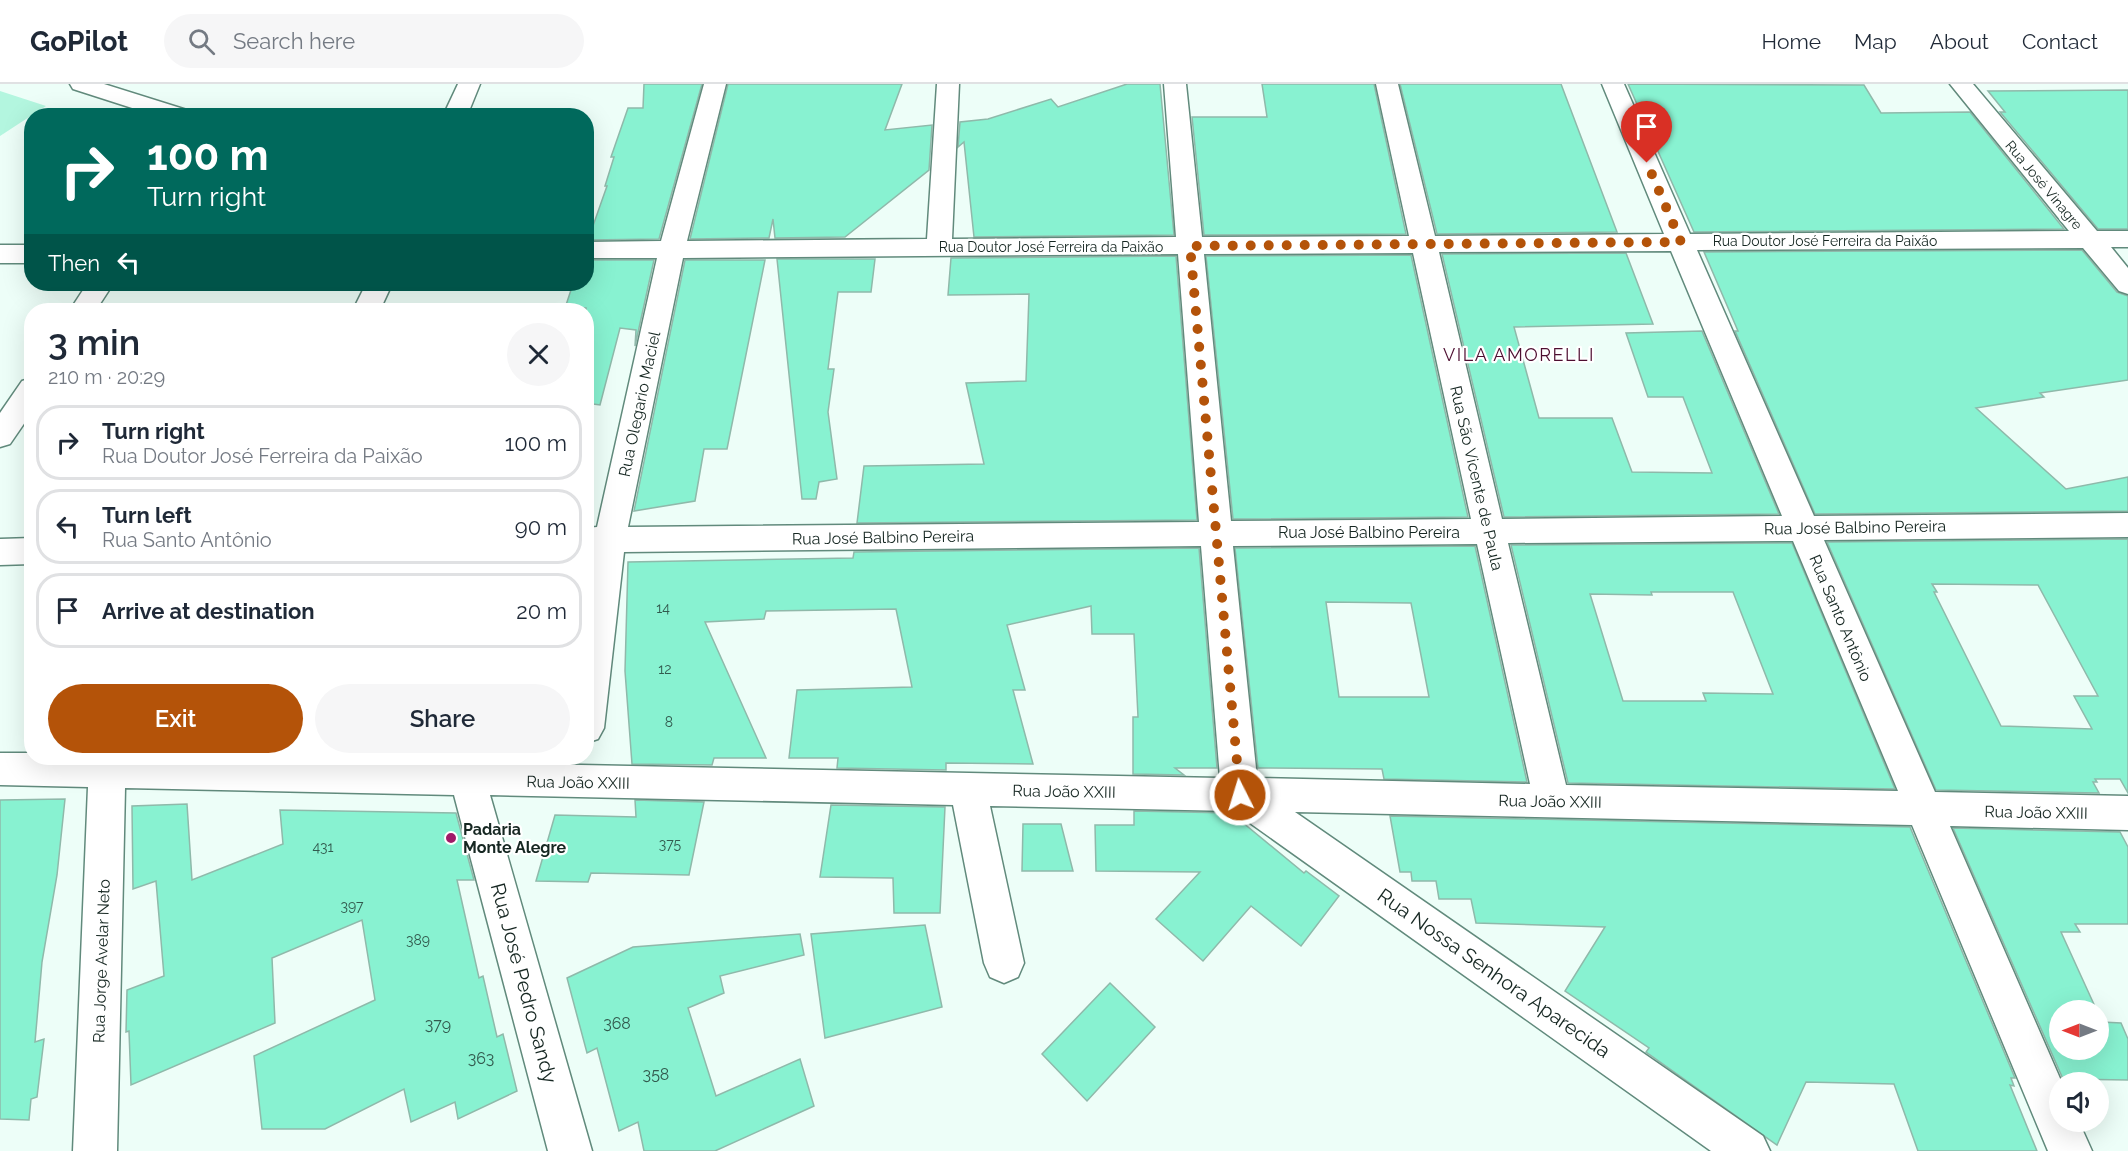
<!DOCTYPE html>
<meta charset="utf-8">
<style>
body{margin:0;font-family:Raleway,sans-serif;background:#f6f6f7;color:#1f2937;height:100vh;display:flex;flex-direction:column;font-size:22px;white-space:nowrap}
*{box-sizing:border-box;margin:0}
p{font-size:20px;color:#747a83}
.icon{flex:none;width:33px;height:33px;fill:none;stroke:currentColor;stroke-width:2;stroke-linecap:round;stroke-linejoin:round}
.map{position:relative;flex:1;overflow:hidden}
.drawer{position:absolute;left:24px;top:219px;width:570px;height:462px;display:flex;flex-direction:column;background:#fff;border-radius:24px;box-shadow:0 6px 24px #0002}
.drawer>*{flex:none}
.top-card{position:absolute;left:24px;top:24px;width:570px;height:183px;border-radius:24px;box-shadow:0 6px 24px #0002;background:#00695c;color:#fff;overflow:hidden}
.needle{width:39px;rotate:270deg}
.fabs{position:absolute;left:2049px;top:916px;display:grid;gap:12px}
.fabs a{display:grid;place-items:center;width:60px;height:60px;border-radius:50%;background:#fff;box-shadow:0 6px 24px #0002;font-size:30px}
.pin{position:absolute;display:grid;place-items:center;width:51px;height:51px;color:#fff;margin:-62px -26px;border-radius:50% 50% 50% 0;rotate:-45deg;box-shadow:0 0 6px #0007}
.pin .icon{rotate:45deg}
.me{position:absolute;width:66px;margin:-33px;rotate:355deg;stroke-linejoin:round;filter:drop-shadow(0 0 4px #0008)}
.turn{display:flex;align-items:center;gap:21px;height:126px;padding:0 24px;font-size:27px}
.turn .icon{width:78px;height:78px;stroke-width:2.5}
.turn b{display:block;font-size:42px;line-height:51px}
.then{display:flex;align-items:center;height:57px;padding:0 24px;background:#0003;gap:12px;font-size:22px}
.round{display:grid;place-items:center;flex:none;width:63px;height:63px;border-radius:32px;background:#f6f6f7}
.head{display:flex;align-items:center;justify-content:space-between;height:102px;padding:0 24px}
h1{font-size:36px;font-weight:600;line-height:45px}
.action{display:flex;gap:12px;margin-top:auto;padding:12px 24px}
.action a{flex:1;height:69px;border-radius:36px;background:#b45309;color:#fff;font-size:24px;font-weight:600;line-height:69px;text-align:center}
.action a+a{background:#f6f6f7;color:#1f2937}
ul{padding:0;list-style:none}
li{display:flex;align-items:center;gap:18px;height:75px;margin:0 12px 9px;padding:0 12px;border:3px solid #e0e1e3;border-radius:24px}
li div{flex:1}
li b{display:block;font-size:22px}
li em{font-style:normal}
header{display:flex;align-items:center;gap:36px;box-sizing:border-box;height:84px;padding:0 30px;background:#fff;border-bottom:2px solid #e0e1e3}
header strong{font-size:28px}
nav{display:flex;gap:33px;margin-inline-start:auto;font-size:21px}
.search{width:420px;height:54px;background:#f6f6f7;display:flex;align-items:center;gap:15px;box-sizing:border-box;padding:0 21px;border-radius:33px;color:#747a83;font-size:22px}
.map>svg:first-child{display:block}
.green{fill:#b3f6df}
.building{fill:#88f2d1;stroke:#8fb9aa;stroke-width:1.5;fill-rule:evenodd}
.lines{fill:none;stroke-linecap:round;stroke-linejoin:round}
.street-casing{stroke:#618a7c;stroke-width:3}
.street{fill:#fff;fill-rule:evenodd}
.route{stroke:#b45309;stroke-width:10;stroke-dasharray:0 18}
.poi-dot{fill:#a01a68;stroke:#fff;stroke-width:2}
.labels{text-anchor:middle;stroke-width:4.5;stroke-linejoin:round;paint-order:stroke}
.far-street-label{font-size:14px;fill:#162722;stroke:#fff}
.number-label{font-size:14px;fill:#325a4e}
.street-label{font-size:16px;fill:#162722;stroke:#fff}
.poi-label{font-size:16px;font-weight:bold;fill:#162722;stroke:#fff;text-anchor:start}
.near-number-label{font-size:16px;fill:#325a4e}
.neighbourhood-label{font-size:18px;letter-spacing:1.5px;fill:#4d0e30;stroke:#fff}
.near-street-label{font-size:20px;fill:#162722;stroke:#fff}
</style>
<header>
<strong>GoPilot</strong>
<div class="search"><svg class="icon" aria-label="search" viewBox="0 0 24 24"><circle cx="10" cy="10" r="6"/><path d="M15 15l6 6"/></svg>Search here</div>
<nav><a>Home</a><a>Map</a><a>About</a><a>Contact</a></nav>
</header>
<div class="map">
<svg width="2128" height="1067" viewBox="0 0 2128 1067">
<rect width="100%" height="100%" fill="#edfef8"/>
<polygon class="green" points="0,7 46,22 0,52"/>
<g class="building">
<polygon points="644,0 702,0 659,155 588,156 607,102 605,102 614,73 611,73 628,24 643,24"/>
<polygon points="728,0 902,0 885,46 932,41 929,86 845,153 775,154 773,135 769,154 690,155"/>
<polygon points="1127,0 1160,0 1174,151 974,153 964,58 958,63 960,38 988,35 1051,15 1058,23"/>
<polygon points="1262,0 1374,0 1406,150 1204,151 1192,33 1267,33"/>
<polygon points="1400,0 1561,0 1617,148 1437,150"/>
<polygon points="1628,0 1864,1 1881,29 1970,28 2064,145 1694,148"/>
<polygon points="2128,6 2128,145 2098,145 2000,28 2005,28 1988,7"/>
<polygon points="2082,166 2117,208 2128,212 2128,296 2040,309 2044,313 1976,324 2066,405 2128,393 2128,427 1815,430 1735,247 1738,247 1704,168"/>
<polygon points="1626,169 1653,240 1514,243 1539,334 1612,334 1632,388 1712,389 1683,313 1648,313 1626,249 1702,247 1779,430 1504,433 1442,170"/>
<polygon points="1411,171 1468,433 1233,435 1206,172"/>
<polygon points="1176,172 1197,436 857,439 864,382 984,380 966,299 1026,297 1029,210 948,211 951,174"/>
<polygon points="777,175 875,175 871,208 838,208 828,285 834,285 828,328 837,395 819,398 816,415 802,415"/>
<polygon points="586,176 654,176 635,262 636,246 620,244 600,321 586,319 586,224 565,224 573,200 586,200"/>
<polygon points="685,176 765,176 727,365 704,365 695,417 634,427"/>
<path d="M2128 455V709L2120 695H2095L2097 698H2093L2099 709 1936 706 1827 458ZM1932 500 2038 501 2098 612H2074L2092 645 2001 642 1934 508H1937Z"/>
<path d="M1792 459 1895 705 1568 699 1511 461ZM1651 508H1733L1773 610 1703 609 1706 617H1623L1590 510 1652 511Z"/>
<path d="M1475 462 1527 698 1384 695 1382 685 1258 684 1235 464ZM1326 518 1411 519 1429 613H1339Z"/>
<polygon points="1199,464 1217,684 1175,684 1184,691 1133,690 1133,633 1138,633 1134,550 1092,550 1091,522 1007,541 1025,606 1013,606 1033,680 946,679 946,686 837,684 838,674 789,674 797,606 912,603 896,525 766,527 764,535 705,538 766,674 714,674 712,681 632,680 625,587 628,478 853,474 854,468"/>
<polygon points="65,715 57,791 42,878 35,958 44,955 37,1013 31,1015 29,1036 0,1035 0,716"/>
<polygon points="635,716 704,718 689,791 591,789 588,798 536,797 555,731 636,733"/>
<polygon points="187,720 192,796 283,760 280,726 456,729 474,796 457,796 479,894 483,892 497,953 503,950 517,1007 458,1035 455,1018 411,1038 404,1005 325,1045 262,1045 254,972 375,916 362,836 272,874 275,939 131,1001 129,947 126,948 127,906 164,892 156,797 133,805 132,722"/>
<polygon points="831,721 945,723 940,829 894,829 893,794 820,793"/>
<polygon points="1134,727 1231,729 1304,789 1306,787 1339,812 1301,862 1251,822 1203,877 1156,835 1200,788 1096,787 1095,741 1134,741"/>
<polygon points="1390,732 1910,743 2015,994 2011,994 2014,1002 2010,1001 2037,1067 1918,1067 1894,1000 1806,998 1777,1061 1646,968 1649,964 1565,907 1605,843 1476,839 1471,815 1439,815 1436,797 1412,797 1411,788 1400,788"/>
<polygon points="1023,740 1061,740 1073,787 1022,787"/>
<polygon points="1953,744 2120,748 2128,763 2128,840 2075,840 2080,848 2061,848 2097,927 2060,927 2060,966 2098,966 2098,931 2102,938 2121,939 2128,955 2128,996 2063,995"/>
<polygon points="925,841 942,923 825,954 811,850"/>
<polygon points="800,850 804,871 720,892 724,909 688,924 716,1012 800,975 814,1022 715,1067 644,1067 638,1038 619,1047 597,964 587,969 567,894 633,863"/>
<polygon points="1110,899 1155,943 1087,1017 1042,970"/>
</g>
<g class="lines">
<g class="street-casing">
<g id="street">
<polygon points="70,0 104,0 190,27 193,32 157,32 73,5"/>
<polygon points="458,0 480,0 467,32 443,32"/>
<path d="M704 0H726L687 157 927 155 937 0H959L952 155 1176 153 1164 0H1186L1202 153 1409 152 1376 0H1398L1435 152 1664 150 1602 0H1624L1690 150 2069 147 1950 0H1973L2097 147H2128V163H2111L2128 184V210L2119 207 2083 164 1697 166 1814 432 2128 429V453L1824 456 1935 708 2128 712V746L1950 742 2062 999H2060V1038H2079L2092 1067H2048L1912 741 1295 728 1763 1052 1770 1067H1711L1233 727 990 722 1024 879 1018 893 1004 899 990 893 984 879 953 721 490 711 592 1067H548L454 711 125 704 117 1067H73L88 703 0 701V669H32V674H230L1220 694 1201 462 624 468 604 644 598 655 586 659V512L593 468H586V444L597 443 657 174H586V158L661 157ZM1671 167 1782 432 1502 435 1439 168ZM1413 169 1471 435 1231 437 1204 170ZM1178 170 1199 438 628 443 683 174ZM1793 457 1898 707 1566 701 1508 459ZM1477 460 1530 700 1257 694 1233 462Z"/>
<rect x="0" y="161" width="32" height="18"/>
<polygon points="87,200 113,200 96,226 70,226"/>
<polygon points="366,200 392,200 380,226 353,226"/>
<polygon points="32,294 32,328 10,360 0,363 0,329 22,297"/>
<polygon points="32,454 32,480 0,481 0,455"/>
</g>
</g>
<use href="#street" class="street"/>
</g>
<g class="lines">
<polyline class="route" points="1240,711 1190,162 1681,158 1647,79"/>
</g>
<circle class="poi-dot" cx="451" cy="754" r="6"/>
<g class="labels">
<g class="far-street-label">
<text transform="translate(2044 101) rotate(50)" y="5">Rua José Vinagre</text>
<text x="1825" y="162">Rua Doutor José Ferreira da Paixão</text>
<text x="1051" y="168">Rua Doutor José Ferreira da Paixão</text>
</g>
<g class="number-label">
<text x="663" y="529">14</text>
<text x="665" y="590">12</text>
<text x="669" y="643">8</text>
<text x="670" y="765">375</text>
<text x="323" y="768">431</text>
<text x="352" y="827">397</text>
<text x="418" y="861">389</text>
</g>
<g class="street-label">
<text transform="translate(639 320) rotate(-78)" y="6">Rua Olegario Maciel</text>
<text transform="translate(1477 394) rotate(77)" y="6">Rua São Vicente de Paula</text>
<text transform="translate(1855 443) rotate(-1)" y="6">Rua José Balbino Pereira</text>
<text x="1369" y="454">Rua José Balbino Pereira</text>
<text transform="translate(883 453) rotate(-1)" y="6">Rua José Balbino Pereira</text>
<text transform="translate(1841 534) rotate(67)" y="6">Rua Santo Antônio</text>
<text transform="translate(578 698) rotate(1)" y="6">Rua João XXIII</text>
<text transform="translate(1064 707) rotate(1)" y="6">Rua João XXIII</text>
<text transform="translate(1550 717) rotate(1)" y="6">Rua João XXIII</text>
<text transform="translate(2036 728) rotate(1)" y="6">Rua João XXIII</text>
<text transform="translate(101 877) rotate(-88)" y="6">Rua Jorge Avelar Neto</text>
</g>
<g class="poi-label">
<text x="463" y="751">Padaria<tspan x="463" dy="18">Monte Alegre</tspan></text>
</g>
<g class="near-number-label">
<text x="617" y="945">368</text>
<text x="438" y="946">379</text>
<text x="481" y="980">363</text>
<text x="656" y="996">358</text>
</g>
<g class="neighbourhood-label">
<text x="1519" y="277">VILA AMORELLI</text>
</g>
<g class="near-street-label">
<text transform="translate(1494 889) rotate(35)" y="7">Rua Nossa Senhora Aparecida</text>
<text transform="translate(524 899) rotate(75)" y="7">Rua José Pedro Sandy</text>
</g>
</g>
</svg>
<div class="fabs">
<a><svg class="needle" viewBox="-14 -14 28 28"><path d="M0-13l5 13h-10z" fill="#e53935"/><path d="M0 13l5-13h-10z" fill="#747a83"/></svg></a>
<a><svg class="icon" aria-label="sound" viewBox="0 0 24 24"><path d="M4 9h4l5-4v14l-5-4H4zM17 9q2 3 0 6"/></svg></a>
</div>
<div class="pin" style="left:1647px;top:79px;background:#d93025"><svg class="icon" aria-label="arrive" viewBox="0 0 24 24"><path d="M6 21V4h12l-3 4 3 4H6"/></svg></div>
<svg class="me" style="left:1240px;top:711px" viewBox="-20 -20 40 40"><circle r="17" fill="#b45309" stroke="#fff" stroke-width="3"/><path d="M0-11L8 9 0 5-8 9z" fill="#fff"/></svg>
<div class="top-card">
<div class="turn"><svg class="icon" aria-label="right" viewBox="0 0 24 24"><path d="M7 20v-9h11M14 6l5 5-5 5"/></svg><div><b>100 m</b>Turn right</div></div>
<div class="then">Then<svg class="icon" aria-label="left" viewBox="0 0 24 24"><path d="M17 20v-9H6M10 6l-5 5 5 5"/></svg></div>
</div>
<section class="drawer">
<div class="head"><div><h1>3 min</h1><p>210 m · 20:29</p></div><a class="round"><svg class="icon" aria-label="close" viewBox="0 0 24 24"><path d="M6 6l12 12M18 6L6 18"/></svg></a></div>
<ul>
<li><svg class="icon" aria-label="right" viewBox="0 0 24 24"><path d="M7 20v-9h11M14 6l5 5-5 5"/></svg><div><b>Turn right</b><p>Rua Doutor José Ferreira da Paixão</p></div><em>100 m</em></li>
<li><svg class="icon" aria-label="left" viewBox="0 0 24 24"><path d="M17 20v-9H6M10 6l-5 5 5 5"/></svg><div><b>Turn left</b><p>Rua Santo Antônio</p></div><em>90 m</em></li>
<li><svg class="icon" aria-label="arrive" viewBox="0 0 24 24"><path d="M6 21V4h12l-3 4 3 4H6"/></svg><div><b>Arrive at destination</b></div><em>20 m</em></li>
</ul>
<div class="action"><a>Exit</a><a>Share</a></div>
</section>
</div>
